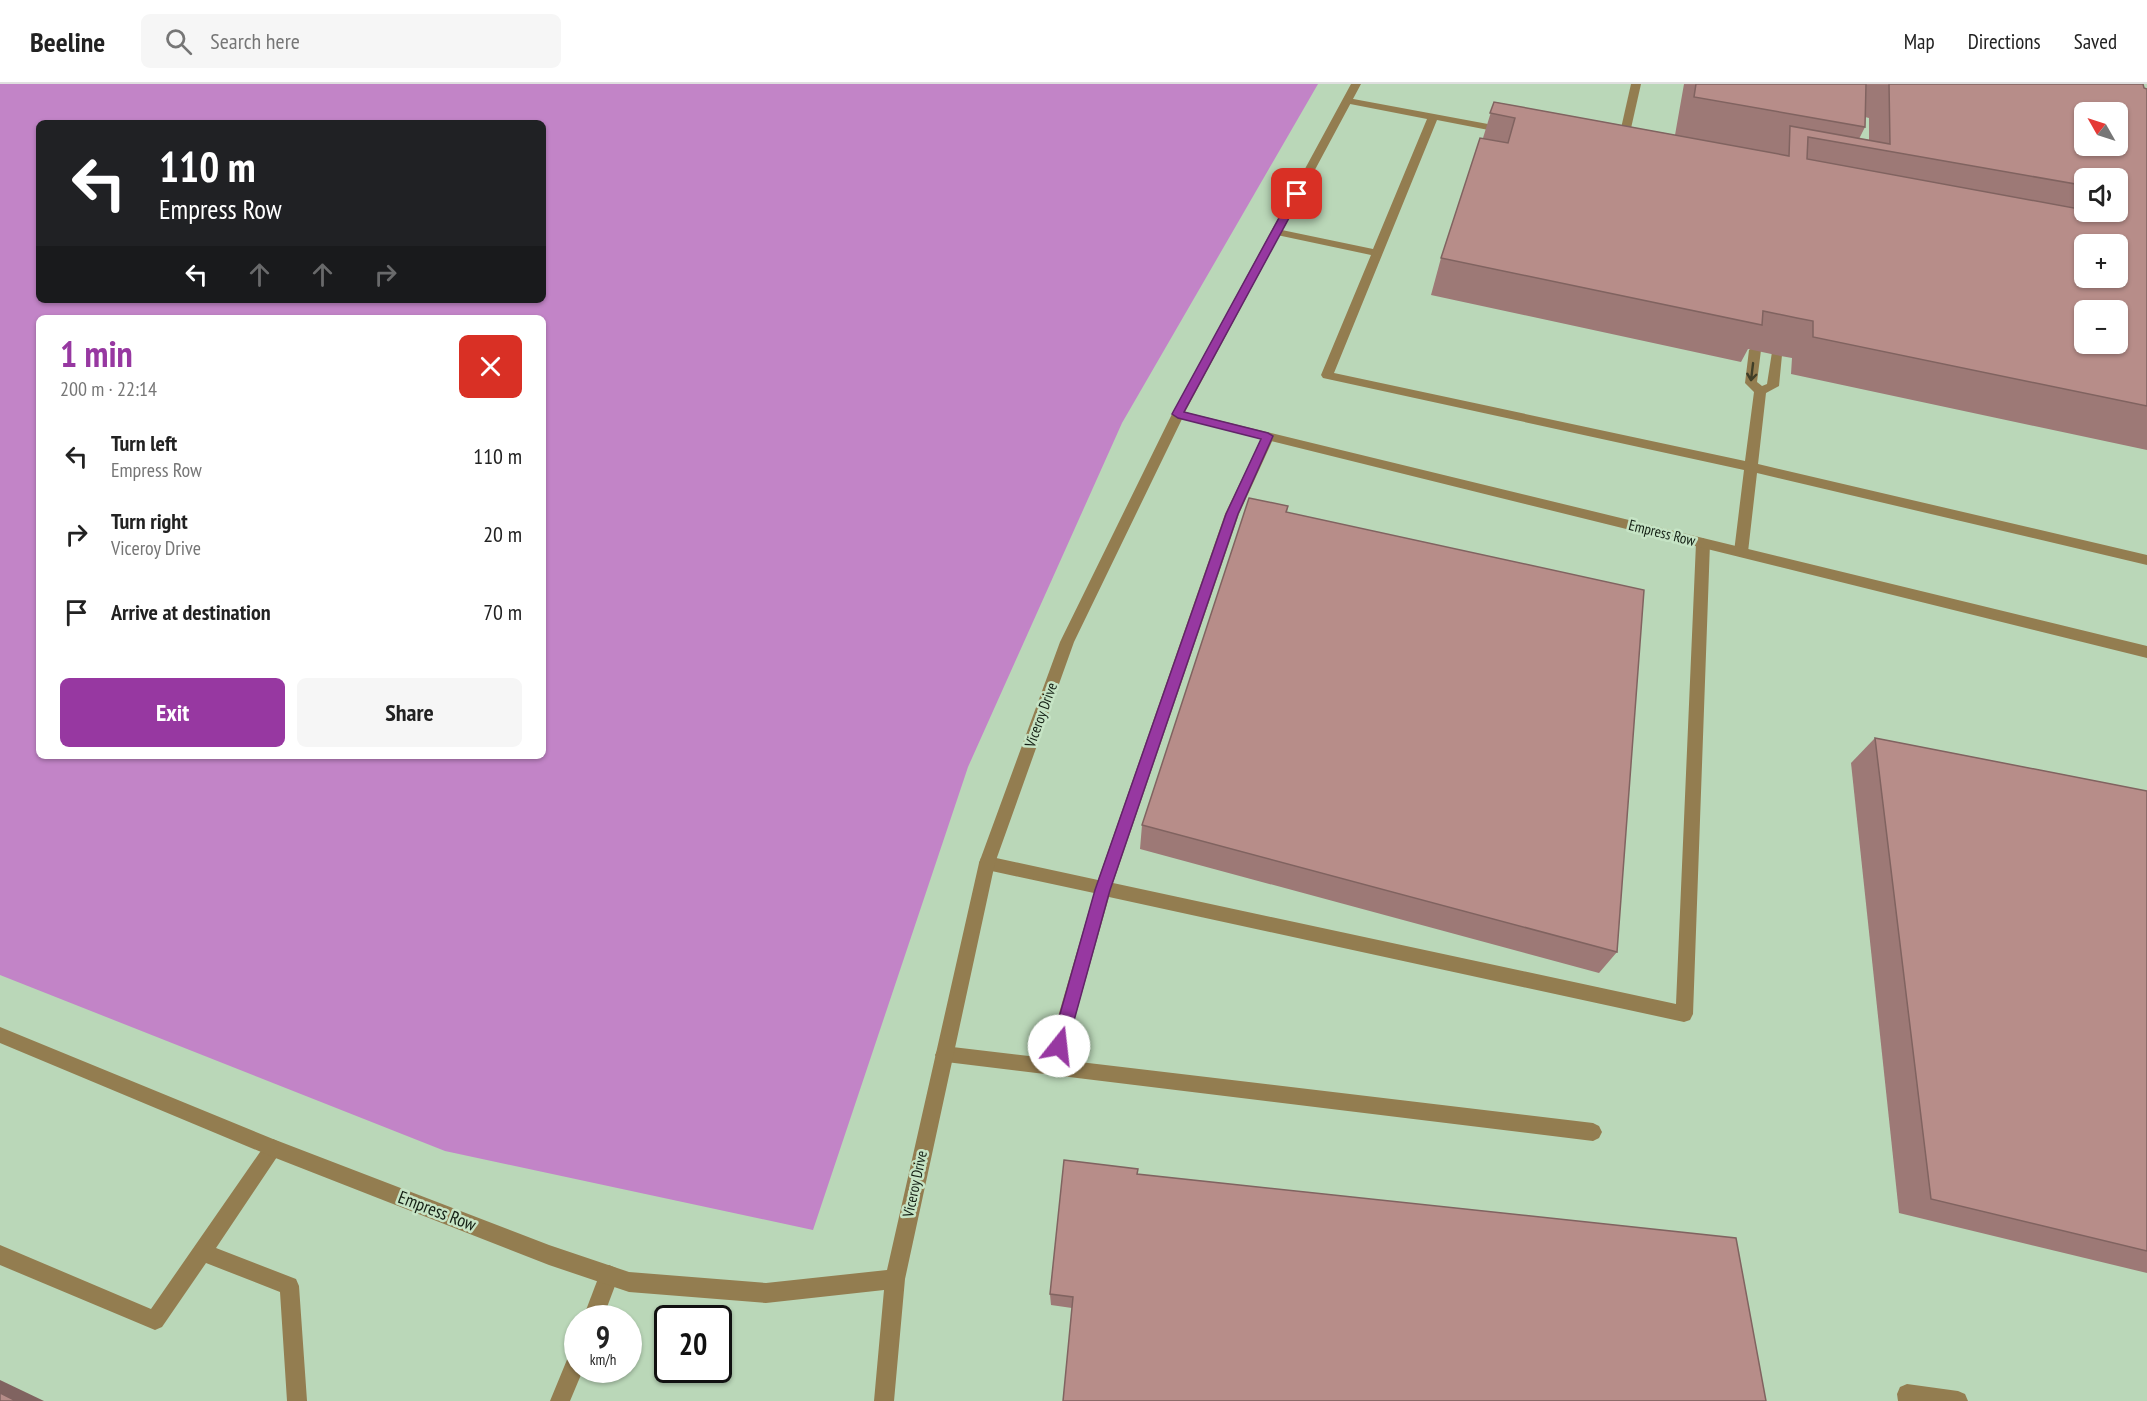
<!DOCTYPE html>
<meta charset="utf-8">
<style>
body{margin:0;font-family:"PT Sans Narrow",sans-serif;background:#f6f6f6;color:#222;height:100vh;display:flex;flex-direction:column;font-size:22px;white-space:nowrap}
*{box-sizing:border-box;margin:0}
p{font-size:20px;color:#767676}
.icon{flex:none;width:33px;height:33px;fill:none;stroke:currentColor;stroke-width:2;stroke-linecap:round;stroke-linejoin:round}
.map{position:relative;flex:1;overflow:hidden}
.sheet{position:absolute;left:36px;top:231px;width:510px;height:444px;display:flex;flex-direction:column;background:#fff;border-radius:9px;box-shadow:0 2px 4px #0004}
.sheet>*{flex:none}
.hud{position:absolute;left:36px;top:36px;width:510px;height:183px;border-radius:9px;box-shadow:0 2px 4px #0004;background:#202124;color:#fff;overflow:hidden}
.needle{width:39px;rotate:309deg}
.buttons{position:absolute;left:2074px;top:18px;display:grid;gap:12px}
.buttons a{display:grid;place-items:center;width:54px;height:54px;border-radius:9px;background:#fff;box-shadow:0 2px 4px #0004;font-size:30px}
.speed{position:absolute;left:564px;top:1221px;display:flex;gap:12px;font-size:30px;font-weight:700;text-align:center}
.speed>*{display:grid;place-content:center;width:78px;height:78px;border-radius:50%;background:#fff;box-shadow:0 2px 4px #0004;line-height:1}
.speed small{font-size:15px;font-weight:400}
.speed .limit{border:3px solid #111;border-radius:9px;background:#fff;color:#111}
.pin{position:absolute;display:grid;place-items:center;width:51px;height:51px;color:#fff;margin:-26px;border-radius:12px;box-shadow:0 3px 9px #0006}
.me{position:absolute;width:66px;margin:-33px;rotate:16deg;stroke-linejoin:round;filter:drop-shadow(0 0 4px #0008)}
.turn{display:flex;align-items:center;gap:21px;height:126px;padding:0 24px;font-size:27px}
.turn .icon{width:78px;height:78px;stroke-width:2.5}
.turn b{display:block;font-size:42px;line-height:51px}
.lanes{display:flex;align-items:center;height:57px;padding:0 24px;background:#0003;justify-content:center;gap:30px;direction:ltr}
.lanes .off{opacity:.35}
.round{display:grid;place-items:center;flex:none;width:63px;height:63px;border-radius:9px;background:#f6f6f6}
.head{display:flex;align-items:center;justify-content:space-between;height:102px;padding:0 24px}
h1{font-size:36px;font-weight:700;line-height:45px;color:#9738a1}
.primary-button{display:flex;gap:12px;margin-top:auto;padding:12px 24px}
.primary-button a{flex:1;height:69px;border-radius:9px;background:#9738a1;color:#fff;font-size:24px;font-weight:700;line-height:69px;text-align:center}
.primary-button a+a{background:#f6f6f6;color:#222}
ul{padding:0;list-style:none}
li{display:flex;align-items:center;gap:18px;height:78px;padding:0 24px}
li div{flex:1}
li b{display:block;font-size:22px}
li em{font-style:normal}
header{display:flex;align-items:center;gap:36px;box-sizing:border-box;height:84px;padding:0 30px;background:#fff;border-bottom:2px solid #e0e0e0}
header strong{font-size:28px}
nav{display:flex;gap:33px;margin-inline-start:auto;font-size:21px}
.search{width:420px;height:54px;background:#f6f6f6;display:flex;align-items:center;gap:15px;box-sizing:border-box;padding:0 21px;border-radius:9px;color:#767676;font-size:22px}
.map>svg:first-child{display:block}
.green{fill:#c284c7;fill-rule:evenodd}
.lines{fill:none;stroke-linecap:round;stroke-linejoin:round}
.lane{fill:#937d50;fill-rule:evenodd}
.street{fill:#937d50;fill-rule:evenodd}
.wall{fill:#9d7976;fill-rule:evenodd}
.shaded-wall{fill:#806360}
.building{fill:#b78d89;stroke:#806360;stroke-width:1.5;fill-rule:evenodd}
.oneway{stroke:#403f28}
.route{fill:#9738a1;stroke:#622469;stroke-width:1.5}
.labels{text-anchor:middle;stroke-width:5;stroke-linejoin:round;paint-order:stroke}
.street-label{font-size:15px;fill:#131e13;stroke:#c6e4c5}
.near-street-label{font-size:18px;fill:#131e13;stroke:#c6e4c5}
</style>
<header>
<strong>Beeline</strong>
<div class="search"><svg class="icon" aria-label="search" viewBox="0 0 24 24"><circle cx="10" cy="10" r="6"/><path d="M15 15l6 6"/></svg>Search here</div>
<nav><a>Map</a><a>Directions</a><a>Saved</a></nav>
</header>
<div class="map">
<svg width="2147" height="1317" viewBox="0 0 2147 1317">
<rect width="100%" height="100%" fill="#bad7b8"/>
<path class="green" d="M0 0H1318L1122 339 968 683 813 1146 445 1067 0 891ZM39 39H543V216H39ZM39 234H543V672H39Z"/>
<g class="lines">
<g class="lane">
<polygon points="1631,0 1641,0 1627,62 1622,65 1617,62"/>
<polygon points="1348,14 1504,43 1509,46 1504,49 1437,36 1334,289 1745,377 1754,308 1745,299 1749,266 1755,262 1761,266 1757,298 1762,302 1767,300 1772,268 1780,268 1782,271 1779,302 1766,309 1758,380 2147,471 2147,481 1757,389 1748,468 1741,473 1734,468 1744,386 1323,294 1321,291 1371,171 1277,151 1272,148 1277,145 1373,165 1427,35 1345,19 1345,15"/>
<polygon points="1268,349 1274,353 1239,430 1113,799 1676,920 1696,459 1703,454 1710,459 1693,930 1690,936 1684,938 1109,813 1063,976 1593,1039 1599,1042 1602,1048 1599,1054 1593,1057 938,977 935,971 938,965 944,962 1046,974 1094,809 987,786 981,784 979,779 981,774 987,772 1098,796 1225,430 1262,353"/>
<polygon points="273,1055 279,1058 282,1064 279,1070 216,1164 296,1195 299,1202 307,1317 287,1317 280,1208 206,1179 162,1243 155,1246 0,1181 0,1161 151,1225 267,1058"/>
<polygon points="609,1181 616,1184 619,1191 603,1234 583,1234 602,1184"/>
<polygon points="578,1263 578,1286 583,1286 570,1317 550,1317 571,1266"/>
<polygon points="1907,1300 1958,1307 1965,1310 1968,1317 1898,1317 1897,1310 1900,1303"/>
</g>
<polygon class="street" points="1351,0 1361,0 1185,328 2147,562 2147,574 1182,335 1074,558 995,779 905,1195 894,1317 874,1317 884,1206 766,1219 629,1208 549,1181 273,1073 0,959 0,943 273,1055 549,1161 629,1188 766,1199 887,1186 979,779 1060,558 1172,330"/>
</g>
<g class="wall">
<path d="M1684 0H2143L2144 4 2147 5V366L1791 290 1792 274 1776 271 1748 265 1741 278 1431 211 1441 174 1483 54 1494 18 1675 51ZM1865 33 1869 34V56L1859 55 1865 43ZM2085 94 2118 128H2085Z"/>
<polygon points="1288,422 1287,428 1617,868 1599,889 1140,765 1142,741"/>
<polygon points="1875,654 2147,707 2147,1189 1899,1129 1851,679"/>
<polygon points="1137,1090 1072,1224 1051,1221 1050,1210"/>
</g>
<polygon class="shaded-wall" points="0,1296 44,1317 16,1317 0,1309"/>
<g class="building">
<polygon points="1696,0 1866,0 1865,43 1694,13"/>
<path d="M1889 0H2143L2144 4 2147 5V322L1813 253V237L1797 234 1763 227 1762 241 1441 174 1480 54 1508 59 1515 34 1490 29 1494 18 1789 72 1790 42 1890 60ZM2085 28H2118V62H2085ZM1808 53 2081 101 2085 122V94H2118V128H2085V126L1807 75ZM2085 160H2118V194H2085ZM2085 226H2118V260H2085Z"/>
<polygon points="1249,414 1288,422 1286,428 1644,506 1617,868 1142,741"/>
<polygon points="1875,654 2147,707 2147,1167 1931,1115"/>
<polygon points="1064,1076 1138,1085 1137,1090 1736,1154 1766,1317 1063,1317 1073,1213 1050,1210"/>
<polygon points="0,1309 16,1317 0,1317"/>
</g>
<defs><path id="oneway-shaft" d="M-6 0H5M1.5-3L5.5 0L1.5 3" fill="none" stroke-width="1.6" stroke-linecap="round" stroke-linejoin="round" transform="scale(1.5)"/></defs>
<use class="oneway" href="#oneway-shaft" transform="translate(1752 288) rotate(97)"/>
<polygon class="route" points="1297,107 1302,110 1184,328 1268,349 1273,352 1238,430 1110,806 1067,962 1064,967 1059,970 1053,967 1051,962 1095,806 1226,430 1261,355 1178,334 1172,330 1292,110"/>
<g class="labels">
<g class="street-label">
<text transform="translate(1662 449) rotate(14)" y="5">Empress Row</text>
<text transform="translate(1041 631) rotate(-70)" y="5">Viceroy Drive</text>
<text transform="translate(915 1100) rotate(-78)" y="5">Viceroy Drive</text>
</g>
<g class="near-street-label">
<text transform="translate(437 1127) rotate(21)" y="6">Empress Row</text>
</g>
</g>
</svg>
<div class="buttons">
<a><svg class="needle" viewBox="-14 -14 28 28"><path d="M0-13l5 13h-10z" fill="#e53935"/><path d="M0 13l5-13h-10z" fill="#767676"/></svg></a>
<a><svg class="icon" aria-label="sound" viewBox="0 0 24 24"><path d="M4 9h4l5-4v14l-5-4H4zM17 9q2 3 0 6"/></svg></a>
<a>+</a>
<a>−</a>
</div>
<div class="speed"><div>9<small>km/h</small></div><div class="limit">20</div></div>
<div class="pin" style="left:1297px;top:110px;background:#d93025"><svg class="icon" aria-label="arrive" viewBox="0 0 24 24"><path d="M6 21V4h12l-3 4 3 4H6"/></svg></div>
<svg class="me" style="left:1059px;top:962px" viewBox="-20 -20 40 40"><circle r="19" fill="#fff"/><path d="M0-13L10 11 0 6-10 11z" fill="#9738a1"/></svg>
<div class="hud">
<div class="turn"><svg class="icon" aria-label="left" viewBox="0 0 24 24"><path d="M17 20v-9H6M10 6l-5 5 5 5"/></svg><div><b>110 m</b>Empress Row</div></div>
<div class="lanes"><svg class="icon" aria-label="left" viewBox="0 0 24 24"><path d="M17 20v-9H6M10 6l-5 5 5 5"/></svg><svg class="icon off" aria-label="ahead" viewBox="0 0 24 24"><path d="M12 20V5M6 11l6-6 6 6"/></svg><svg class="icon off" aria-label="ahead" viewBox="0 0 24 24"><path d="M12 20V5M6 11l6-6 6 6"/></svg><svg class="icon off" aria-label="right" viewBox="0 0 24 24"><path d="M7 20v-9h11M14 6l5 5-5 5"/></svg></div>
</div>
<section class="sheet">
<div class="head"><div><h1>1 min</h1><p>200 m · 22:14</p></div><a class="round" style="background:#d93025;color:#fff"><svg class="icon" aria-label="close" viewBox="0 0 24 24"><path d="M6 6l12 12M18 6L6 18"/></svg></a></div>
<ul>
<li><svg class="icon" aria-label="left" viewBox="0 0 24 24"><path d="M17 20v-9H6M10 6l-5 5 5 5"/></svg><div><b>Turn left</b><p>Empress Row</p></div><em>110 m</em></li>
<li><svg class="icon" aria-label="right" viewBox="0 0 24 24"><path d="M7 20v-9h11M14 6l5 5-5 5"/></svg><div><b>Turn right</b><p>Viceroy Drive</p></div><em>20 m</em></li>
<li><svg class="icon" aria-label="arrive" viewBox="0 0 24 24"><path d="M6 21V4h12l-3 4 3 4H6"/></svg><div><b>Arrive at destination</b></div><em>70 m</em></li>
</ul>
<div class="primary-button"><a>Exit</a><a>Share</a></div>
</section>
</div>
